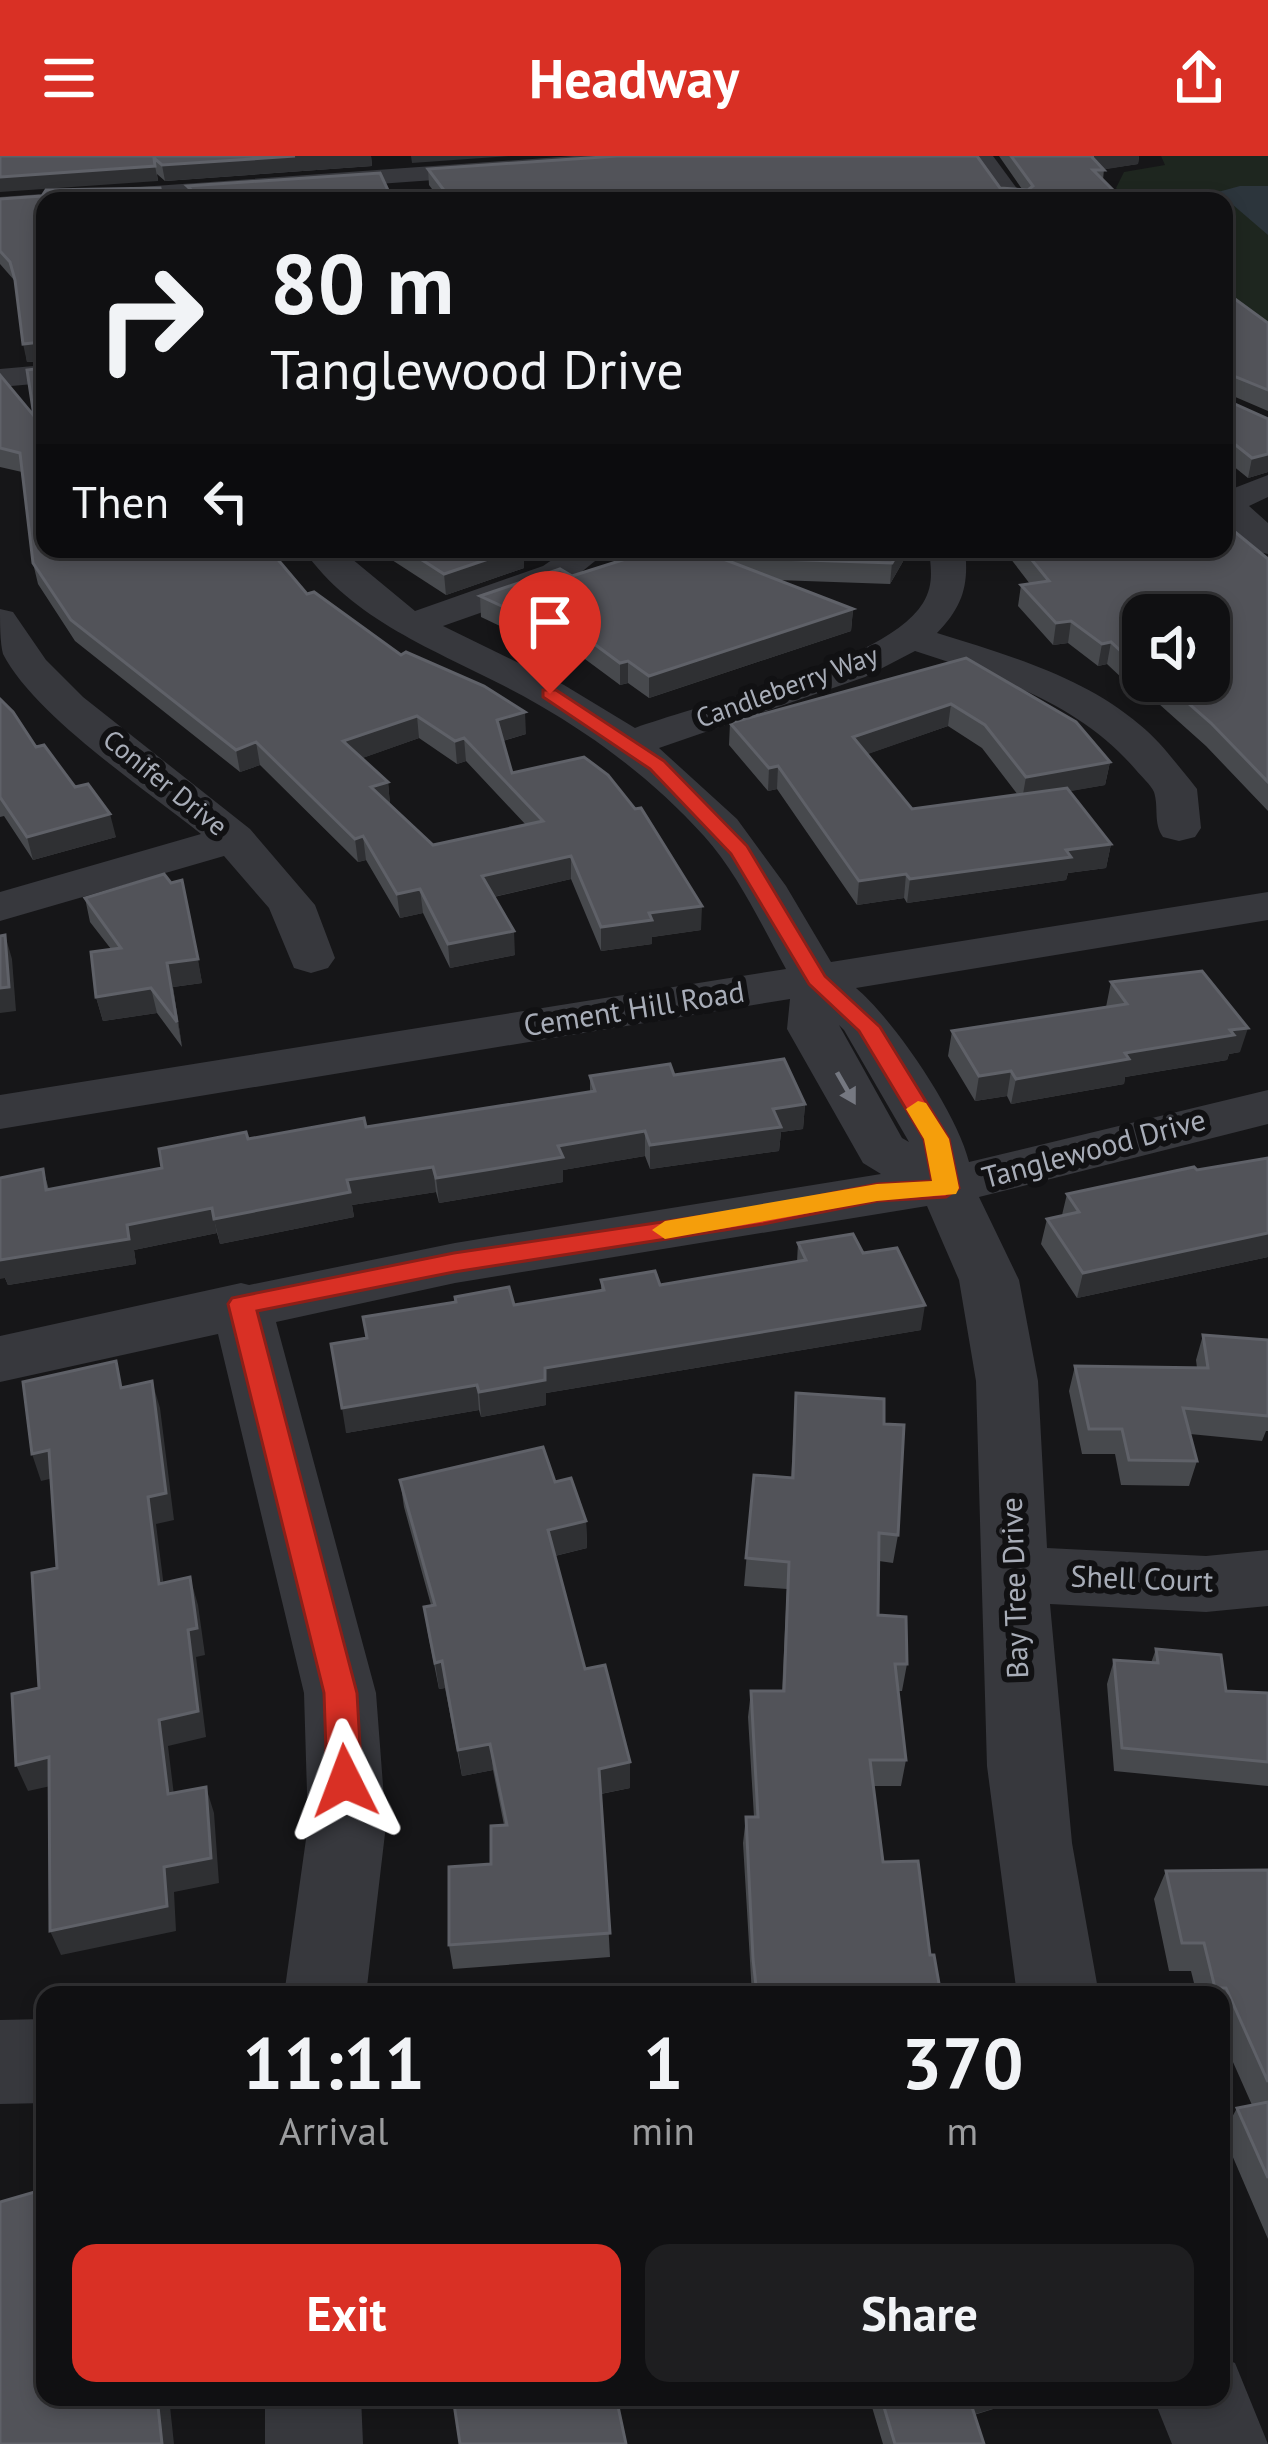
<!DOCTYPE html>
<style>
body{margin:0;font-family:"PT Sans",sans-serif;background:#1e1e20;color:#f1f3f6;height:100vh;display:flex;flex-direction:column;font-size:45px;white-space:nowrap}
*{box-sizing:border-box;margin:0}
p{font-size:39px;color:#9c9d9f}
.icon{flex:none;width:66px;height:66px;fill:none;stroke:currentColor;stroke-width:2;stroke-linecap:round;stroke-linejoin:round}
.map{position:relative;flex:1;overflow:hidden}
.details{position:absolute;left:36px;top:1830px;width:1194px;height:420px;display:flex;flex-direction:column;background:#101012;border-radius:24px;box-shadow:0 6px 18px #0003,0 0 0 3px #303032}
.details>*{flex:none}
.banner{position:absolute;left:36px;top:36px;width:1197px;height:366px;border-radius:24px;box-shadow:0 6px 18px #0003,0 0 0 3px #303032;background:#101012;color:#f1f3f6;overflow:hidden}
.controls{position:absolute;left:1122px;top:438px;display:grid;gap:24px}
.controls a{display:grid;place-items:center;width:108px;height:108px;border-radius:24px;background:#101012;box-shadow:0 6px 18px #0003,0 0 0 3px #303032;font-size:60px}
.pin{position:absolute;display:grid;place-items:center;width:102px;height:102px;color:#fff;margin:-123px -51px;border-radius:50% 50% 50% 0;rotate:-45deg;box-shadow:0 0 12px #0007}
.pin .icon{rotate:45deg}
.me{position:absolute;width:132px;margin:-66px;rotate:357deg;stroke-linejoin:round;filter:drop-shadow(0 0 9px #0008)}
.turn{display:flex;align-items:center;gap:42px;height:252px;padding:0 36px;font-size:54px}
.turn .icon{width:156px;height:156px;stroke-width:2.5}
.turn b{display:block;font-size:84px;line-height:102px}
.then{display:flex;align-items:center;height:114px;padding:0 36px;background:#0003;gap:24px;font-size:45px}
.eta{display:flex;justify-content:space-evenly;align-items:center;height:204px;text-align:center}
.eta b{font-size:72px;font-weight:600;line-height:84px}
.button{display:flex;gap:24px;margin-top:auto;padding:24px 36px}
.button a{flex:1;height:138px;border-radius:24px;background:#d93025;color:#fff;font-size:48px;font-weight:600;line-height:138px;text-align:center}
.button a+a{background:#1e1e20;color:#f1f3f6}
header{display:flex;justify-content:space-between;align-items:center;height:156px;padding:0 36px;background:#d93025;color:#fff;font-size:54px;font-weight:600}
.map>svg:first-child{display:block}
.green{fill:#1e261f}
.water{fill:#2c353c}
.lines{fill:none;stroke-linecap:round;stroke-linejoin:round}
.minor{fill:#37383d;fill-rule:evenodd}
.wall{fill:#47494d;fill-rule:evenodd}
.shaded-wall{fill:#2f3033}
.building{fill:#525359;stroke:#5f6168;stroke-width:3;fill-rule:evenodd}
.oneway{fill:#757881}
.route{fill:#d93025;stroke:#8d1f18;stroke-width:3}
.slow{fill:#f59e0b}
.labels{text-anchor:middle;stroke-width:12;stroke-linejoin:round;paint-order:stroke}
.far-street-label{font-size:27px;fill:#a8adb8;stroke:#111113}
.street-label{font-size:30px;fill:#a8adb8;stroke:#111113}
</style>
<header><svg class="icon" aria-label="menu" viewBox="0 0 24 24"><path d="M4 6h16M4 12h16M4 18h16"/></svg>Headway<svg class="icon" aria-label="share" viewBox="0 0 24 24"><path d="M12 15V3M7 8l5-5 5 5M5 13v7h14v-7"/></svg></header>
<div class="map">
<svg width="1268" height="2288" viewBox="0 0 1268 2288">
<rect width="100%" height="100%" fill="#161618"/>
<polygon class="green" points="1161,0 1268,0 1268,171 1224,135 1224,45 1128,45 1116,32 1124,16 1165,9"/>
<polygon class="water" points="1240,30 1268,30 1268,79 1218,36"/>
<g class="lines">
<g class="minor">
<polygon points="574,0 682,0 671,7 143,45 45,45 45,52 0,55 0,41"/>
<polygon points="970,0 993,0 1026,45 1002,45"/>
<polygon points="45,209 45,227 0,231 0,213"/>
<polygon points="1268,319 1268,341 1249,350 1268,367 1268,398 1255,395 1224,363 1224,336"/>
<path d="M303 393H340L415 455 543 410 568 393H610L569 426 443 470 564 529 635 572C703 547 886 507 923 447 934 429 931 413 929 393H965C969 429 963 450 937 477 1007 499 1083 520 1140 569 1159 584 1174 605 1190 624L1197 633 1201 672 1195 681 1179 685 1163 681C1153 667 1159 652 1154 636 1151 629 1141 620 1136 614 1079 547 996 521 915 495L865 521 659 592 737 663 786 730 831 806 1268 736V764L856 832C895 865 957 957 969 1006L1268 934V968L979 1041 1019 1124 1038 1225 1047 1392 1206 1400 1268 1394V1450L1206 1456 1050 1448 1072 1687 1099 1839H1017L987 1610 976 1225 959 1124 927 1050 455 1127 276 1166 376 1537 386 1669 366 1839H284L308 1669 304 1537 218 1178 0 1226V1180L241 1127 249 1129 455 1087 881 1018 863 1007 787 873 790 843 0 973V939L786 813C761 768 738 718 704 680 656 627 600 584 539 549 458 501 359 474 303 393ZM839 869 844 874 909 986 902 982Z"/>
<path d="M0 453 13 456 46 504 83 541 250 673 315 749 335 802 328 812 311 817 294 812 269 752 224 700 0 765V736L201 678C145 633 35 560 3 498 0 486 0 467 0 453Z"/>
<polygon points="45,1863 45,1947 0,1948 0,1864"/>
<polygon points="1221,2201 1235,2207 1268,2288 1172,2288 1153,2241 1221,2241"/>
<polygon points="265,2241 361,2241 363,2288 265,2288"/>
</g>
</g>
<g class="wall">
<polygon points="0,0 371,0 372,10 165,25 157,18 158,25"/>
<polygon points="999,0 1139,0 1138,8 1104,13 1103,24 1124,45 441,45 429,29 428,13 1022,33"/>
<polygon points="187,30 393,45 189,45"/>
<path d="M46 34 45 393 307 438 526 578 503 585 512 617 701 774 652 781V788L601 795 571 723 494 741 515 799 450 812 423 757 400 762 366 704 358 706 260 609 240 616 75 485 38 428 33 407 22 316 0 311V219L34 260 45 205 27 206 16 132 14 124 0 108V43L42 40ZM419 582 457 608 466 605 526 669 433 689 390 649 388 626 362 602Z"/>
<polygon points="1224,129 1228,132 1227,137 1268,167 1268,255 1226,237 1226,244 1268,263 1268,316 1248,322 1227,305 1224,309"/>
<polygon points="375,393 524,393 524,412 446,439"/>
<polygon points="657,393 906,393 905,402 890,428 777,424 853,453 851,475 649,542 628,527 620,529 566,489 551,494 481,461 480,440 591,415"/>
<path d="M1008 393H1224L1268 403V655L1206 590 1149 539 1141 540 1107 508 1098 510 1068 487 1053 489 1018 450 1021 429 1030 428 1007 398ZM1143 459 1209 525H1143Z"/>
<path d="M966 502 1110 606 1105 629 1069 635 1111 688 1106 712 1068 717 1066 724 907 747 904 742 857 749 777 633 768 635 729 589 730 567ZM948 570 982 592 1018 639 912 653 867 598Z"/>
<polygon points="0,543 36,591 75,631 116,681 33,704 4,660 0,661"/>
<polygon points="182,724 202,827 173,831 182,891 157,857 103,865 96,841 111,793 90,766 85,742"/>
<polygon points="1111,826 1240,896 1229,898 1227,904 1125,921 1124,928 1011,948 1007,940 975,945 948,900 952,875 1106,851"/>
<polygon points="674,919 805,948 803,973 781,976 779,995 650,1013 645,1000 563,1014 563,1026 439,1047 436,1036 352,1049 354,1061 220,1088 217,1077 134,1094 136,1108 8,1129 5,1122 43,1013 49,1034 162,1012 248,983 366,971 590,936 590,920"/>
<polygon points="1268,1002 1268,1101 1077,1142 1041,1088 1047,1063 1062,1059 1067,1038"/>
<polygon points="798,1087 863,1097 921,1174 546,1237 546,1249 481,1261 479,1254 346,1277 366,1182 363,1161 514,1149 601,1134 601,1124 660,1129 797,1106"/>
<polygon points="1203,1179 1268,1184 1268,1275 1266,1275 1262,1285 1190,1278 1197,1305 1189,1330 1121,1329 1115,1298 1082,1298 1069,1235 1075,1210 1197,1212 1196,1204"/>
<polygon points="796,1237 884,1268 898,1379 893,1407 879,1405 878,1459 907,1508 902,1535 898,1535 906,1604 901,1630 873,1630 883,1706 930,1799 941,1839 752,1839 743,1687 746,1661 754,1661 748,1561 751,1535 782,1535 787,1433 744,1430 754,1319 791,1322"/>
<polygon points="400,1324 555,1326 586,1365 587,1392 555,1400 585,1513 630,1606 630,1632 601,1638 610,1801 453,1813 449,1789 491,1708 504,1669 493,1614 462,1620 445,1532 439,1533 428,1478 424,1451 431,1449 404,1351"/>
<polygon points="1156,1493 1226,1535 1268,1537 1268,1630 1114,1615 1107,1528 1114,1504 1151,1507"/>
<polygon points="1268,1714 1268,2083 1223,1978 1237,1952 1252,1949 1221,1879 1221,1839 1197,1839 1191,1815 1169,1815 1154,1743 1166,1715"/>
<polygon points="869,2241 1032,2241 974,2259 984,2288 883,2288"/>
</g>
<g class="shaded-wall">
<polygon points="295,0 371,0 372,10 165,25 162,9"/>
<polygon points="411,0 511,0 412,7"/>
<polygon points="1091,0 1139,0 1138,8 1089,16"/>
<polygon points="155,10 158,25 0,36 0,21"/>
<polygon points="41,186 45,205 27,206 23,188"/>
<polygon points="1232,286 1227,305 1224,309 1224,295"/>
<polygon points="1268,298 1268,316 1248,322 1252,302"/>
<polygon points="518,393 524,393 524,412 446,439 444,418"/>
<polygon points="900,393 906,393 905,402 890,428 892,407"/>
<polygon points="853,453 851,475 649,542 649,520"/>
<polygon points="1071,465 1068,487 1053,489 1056,467"/>
<polygon points="566,467 566,489 551,494 551,473"/>
<polygon points="1111,486 1107,508 1098,510 1102,488"/>
<polygon points="628,505 628,527 620,529 620,507"/>
<polygon points="1144,525 1152,525 1149,539 1141,540"/>
<polygon points="951,548 948,570 851,604 853,581"/>
<polygon points="525,556 526,578 499,586 497,564"/>
<polygon points="417,560 419,582 346,608 343,585"/>
<polygon points="464,582 466,605 457,608 455,585"/>
<polygon points="256,586 260,609 240,616 236,594"/>
<polygon points="1110,606 1105,629 1022,644 1026,621"/>
<polygon points="778,610 777,633 768,635 769,612"/>
<polygon points="388,626 390,649 371,631"/>
<polygon points="110,658 116,681 33,704 27,681"/>
<polygon points="363,680 366,704 358,706 355,683"/>
<polygon points="1111,688 1106,712 1068,717 1066,724 907,747 910,723 1066,694"/>
<polygon points="571,700 571,723 484,743 482,720"/>
<polygon points="906,718 904,742 857,749 859,725"/>
<polygon points="420,733 423,757 400,762 397,738"/>
<polygon points="702,750 701,774 652,781 652,788 601,795 601,771 649,757"/>
<polygon points="514,775 515,799 450,812 448,788"/>
<polygon points="5,779 12,803 16,855 0,857 0,832"/>
<polygon points="198,803 202,827 173,831 182,891 167,807"/>
<polygon points="151,832 157,857 103,865 96,841"/>
<polygon points="1248,872 1240,896 1229,898 1227,904 1125,921 1124,928 1011,948 1016,923 1125,897"/>
<polygon points="1011,915 1007,940 975,945 979,920"/>
<polygon points="805,948 803,973 781,976 779,995 650,1013 650,989 773,953"/>
<polygon points="645,975 645,1000 563,1014 563,1026 439,1047 436,1022 558,990"/>
<polygon points="433,1011 436,1036 352,1049 354,1061 220,1088 214,1063 347,1024"/>
<polygon points="212,1052 217,1077 134,1094 136,1108 8,1129 5,1122 0,1123 0,1102 127,1069"/>
<polygon points="1268,1066 1268,1101 1077,1142 1083,1117"/>
<polygon points="925,1149 921,1174 546,1237 546,1249 481,1261 479,1236 545,1212"/>
<polygon points="152,1225 160,1252 174,1364 156,1368 167,1455 159,1428 148,1341"/>
<polygon points="477,1229 479,1254 346,1277 342,1252"/>
<polygon points="49,1294 58,1321 41,1325 32,1298"/>
<polygon points="586,1365 587,1392 550,1401 548,1374"/>
<polygon points="190,1421 198,1449 205,1499 196,1501 206,1581 168,1590 177,1664 168,1638 159,1564 188,1474"/>
<polygon points="442,1505 445,1532 439,1533 435,1507"/>
<polygon points="490,1588 493,1614 462,1620 458,1594"/>
<polygon points="49,1601 60,1628 28,1635 16,1609"/>
<polygon points="630,1606 630,1632 600,1638 599,1613"/>
<polygon points="206,1631 214,1657 219,1727 174,1736 176,1775 61,1799 50,1775"/>
<polygon points="157,2241 169,2241 174,2288 162,2288"/>
<polygon points="982,2241 1032,2241 962,2262 970,2245"/>
</g>
<g class="building">
<polygon points="0,0 295,0 162,9 154,2 155,10 0,21"/>
<polygon points="617,0 977,0 1000,32 1028,34 1033,30 1011,0 1094,0 1091,0 1104,14 1093,14 1124,45 452,45 428,13"/>
<polygon points="380,17 393,45 204,45 187,30"/>
<polygon points="160,32 163,45 45,45 45,190 41,186 23,188 15,124 10,106 0,95 0,43 42,40 46,34"/>
<polygon points="1224,135 1268,167 1268,234 1224,216 1226,244 1268,263 1268,298 1252,302 1232,286 1224,295"/>
<path d="M45 202V393H269L307 438 314 436 401 499 406 496 484 530 525 556 497 564 512 617 584 601 608 619 635 653 641 652 702 750 649 757 652 764 601 771 571 700 482 720 514 775 448 788 420 733 397 738 363 680 355 683 256 586 236 594 71 464 33 407 20 297 0 292V219L34 260 27 214 44 212ZM417 560 455 585 464 582 543 665 433 689 371 631 388 626 343 585Z"/>
<polygon points="1224,367 1268,403 1268,626 1211,567 1163,525 1209,525 1209,459 1143,459 1143,516 1111,486 1102,488 1071,465 1056,467 1021,429 1049,425 1023,393 1224,393"/>
<polygon points="405,393 518,393 444,418"/>
<polygon points="657,393 900,393 892,407 718,401 853,453 649,520 628,505 620,507 566,467 551,473 480,440 560,413 572,420"/>
<polygon points="966,502 1076,566 1110,606 1026,621 985,569 951,548 853,581 912,653 1067,632 1111,688 1066,694 1071,701 910,723 906,718 859,725 778,610 769,612 730,567"/>
<polygon points="0,543 13,556 36,591 44,589 75,631 88,628 110,658 27,681 0,641"/>
<polygon points="164,718 171,727 182,724 198,803 167,807 177,866 151,832 96,841 91,796 121,792 85,742"/>
<polygon points="5,779 9,831 0,832 0,780"/>
<polygon points="1202,815 1248,872 1230,874 1234,879 1125,897 1129,903 1016,923 1011,915 979,920 952,875 1127,848 1111,826"/>
<polygon points="784,903 805,948 773,953 781,971 650,989 645,975 558,990 563,1001 486,1014 436,1022 433,1011 347,1024 350,1036 214,1063 212,1052 127,1069 129,1083 0,1104 0,1022 43,1013 46,1034 162,1012 159,993 246,976 248,983 364,962 366,971 595,935 590,920 670,908 674,919"/>
<polygon points="1268,1002 1268,1077 1083,1117 1047,1063 1079,1056 1067,1038 1194,1011 1197,1014"/>
<polygon points="853,1078 863,1097 897,1092 925,1149 545,1212 545,1224 479,1236 477,1229 342,1252 331,1188 367,1182 363,1161 456,1146 455,1141 509,1131 514,1149 604,1134 601,1124 655,1115 660,1129 806,1104 798,1087"/>
<polygon points="1203,1179 1268,1184 1268,1260 1183,1252 1197,1305 1129,1304 1122,1273 1089,1273 1075,1210 1208,1212"/>
<polygon points="116,1205 121,1232 152,1225 166,1337 148,1341 159,1428 190,1421 197,1472 188,1474 198,1555 159,1564 168,1638 206,1631 211,1702 164,1711 167,1750 50,1775 49,1601 16,1609 12,1538 39,1532 32,1417 57,1412 49,1294 32,1298 23,1226"/>
<polygon points="796,1237 884,1243 884,1268 904,1269 898,1379 879,1377 878,1459 906,1461 907,1508 895,1508 906,1604 870,1604 883,1706 918,1705 930,1799 934,1799 941,1839 757,1839 753,1803 746,1661 758,1661 751,1535 784,1535 789,1406 746,1402 754,1319 793,1322"/>
<polygon points="543,1291 555,1326 571,1322 586,1365 548,1374 585,1513 605,1509 630,1606 599,1613 610,1777 449,1789 449,1711 491,1708 491,1670 507,1669 490,1588 458,1594 442,1505 435,1507 424,1451 435,1449 400,1324"/>
<polygon points="1156,1493 1221,1499 1226,1535 1268,1537 1268,1606 1122,1592 1114,1504 1158,1507"/>
<polygon points="1268,1714 1268,1926 1226,1832 1215,1832 1204,1787 1182,1787 1166,1715"/>
<polygon points="1268,1946 1268,2022 1237,1952"/>
<polygon points="45,2033 45,2241 157,2241 162,2288 0,2288 0,2046"/>
<polygon points="453,2241 616,2241 626,2288 460,2288"/>
<polygon points="881,2241 982,2241 970,2245 984,2288 895,2288"/>
</g>
<defs><path id="oneway-solid" d="M-6-.8H1V-3.2L6.5 0L1 3.2V.8H-6Z" transform="scale(3)"/></defs>
<use class="oneway" href="#oneway-solid" transform="translate(846 932) rotate(60)"/>
<polygon class="route" points="543,534 556,534 664,605 747,690 825,820 880,871 949,983 959,1032 946,1041 877,1045 763,1068 454,1116 257,1155 357,1537 362,1625 357,1636 345,1640 333,1636 327,1625 324,1537 228,1148 232,1142 454,1097 763,1051 877,1028 932,1025 924,983 859,875 809,828 731,698 650,613 543,541"/>
<polygon class="slow" points="918,945 926,947 949,983 959,1032 956,1038 877,1045 665,1083 652,1074 665,1065 877,1028 932,1025 924,983 906,953"/>
<g class="labels">
<g class="far-street-label">
<text transform="translate(787 531) rotate(-20)" y="9">Candleberry Way</text>
<text transform="translate(165 627) rotate(39)" y="9">Conifer Drive</text>
</g>
<g class="street-label">
<text transform="translate(634 853) rotate(-9)" y="10">Cement Hill Road</text>
<text transform="translate(1094 993) rotate(-15)" y="10">Tanglewood Drive</text>
<text transform="translate(1142 1423) rotate(2)" y="10">Shell Court</text>
<text transform="translate(1015 1432) rotate(-92)" y="10">Bay Tree Drive</text>
</g>
</g>
</svg>
<div class="controls">
<a><svg class="icon" aria-label="sound" viewBox="0 0 24 24"><path d="M4 9h4l5-4v14l-5-4H4zM17 9q2 3 0 6"/></svg></a>
</div>
<div class="pin" style="left:550px;top:538px;background:#d93025"><svg class="icon" aria-label="arrive" viewBox="0 0 24 24"><path d="M6 21V4h12l-3 4 3 4H6"/></svg></div>
<svg class="me" style="left:345px;top:1625px" viewBox="-20 -20 40 40"><path d="M0-17L14 15 0 8-14 15z" fill="#d93025" stroke="#fff" stroke-width="4"/></svg>
<div class="banner">
<div class="turn"><svg class="icon" aria-label="right" viewBox="0 0 24 24"><path d="M7 20v-9h11M14 6l5 5-5 5"/></svg><div><b>80 m</b>Tanglewood Drive</div></div>
<div class="then">Then<svg class="icon" aria-label="left" viewBox="0 0 24 24"><path d="M17 20v-9H6M10 6l-5 5 5 5"/></svg></div>
</div>
<section class="details">
<div class="eta">
<div><b>11:11</b><p>Arrival</p></div>
<div><b>1</b><p>min</p></div>
<div><b>370</b><p>m</p></div>
</div>
<div class="button"><a>Exit</a><a>Share</a></div>
</section>
</div>
